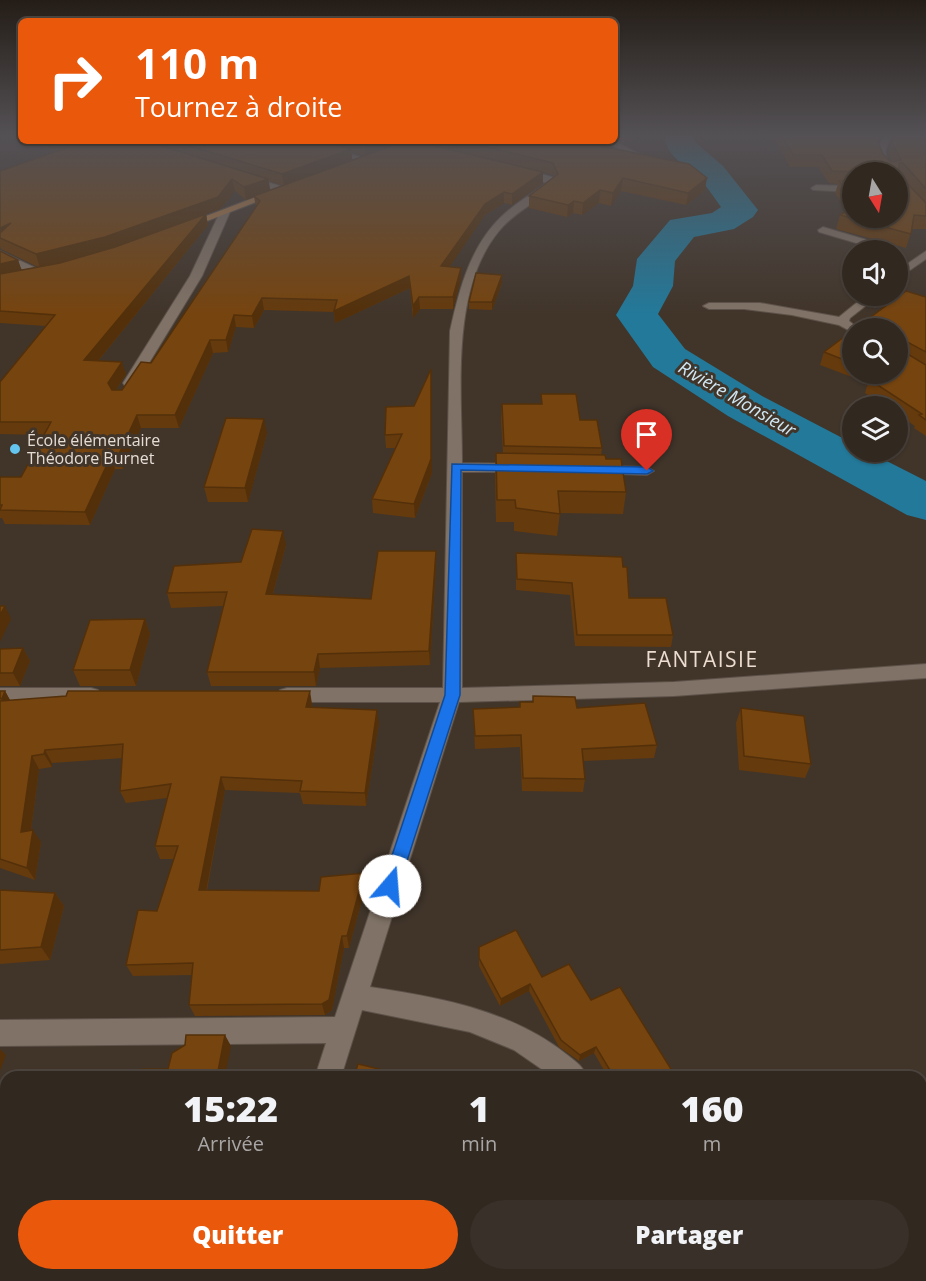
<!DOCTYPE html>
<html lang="fr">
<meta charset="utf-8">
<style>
body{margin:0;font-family:"Open Sans",sans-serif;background:#393029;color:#f1f3f6;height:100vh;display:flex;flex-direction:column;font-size:22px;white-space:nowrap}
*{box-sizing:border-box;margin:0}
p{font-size:20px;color:#a8a6a5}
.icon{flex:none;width:33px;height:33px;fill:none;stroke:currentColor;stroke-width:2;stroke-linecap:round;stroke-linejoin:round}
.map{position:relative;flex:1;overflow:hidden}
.panel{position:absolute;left:0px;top:1071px;width:927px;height:210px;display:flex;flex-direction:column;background:#312820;border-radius:18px 18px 0 0;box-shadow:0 2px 4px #0004,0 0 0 2px #4c443e}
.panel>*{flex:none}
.top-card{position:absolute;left:18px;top:18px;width:600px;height:126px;border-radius:9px;box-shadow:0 2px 4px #0004,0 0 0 2px #4c443e;background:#ea580c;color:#fff;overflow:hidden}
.needle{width:39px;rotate:169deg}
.fabs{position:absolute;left:842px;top:162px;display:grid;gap:12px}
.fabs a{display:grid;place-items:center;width:66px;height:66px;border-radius:50%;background:#312820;box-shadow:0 2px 4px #0004,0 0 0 2px #4c443e;font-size:30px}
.pin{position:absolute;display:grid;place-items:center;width:51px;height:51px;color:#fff;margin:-62px -26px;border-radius:50% 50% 50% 0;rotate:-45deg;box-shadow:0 0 6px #0007}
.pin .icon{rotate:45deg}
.me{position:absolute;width:66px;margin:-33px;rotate:18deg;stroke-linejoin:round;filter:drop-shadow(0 0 4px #0008)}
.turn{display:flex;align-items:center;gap:21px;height:126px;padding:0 18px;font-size:27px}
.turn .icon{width:78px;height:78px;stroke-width:2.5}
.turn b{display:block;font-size:42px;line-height:51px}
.eta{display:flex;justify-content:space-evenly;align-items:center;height:102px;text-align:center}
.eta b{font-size:36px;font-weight:800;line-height:42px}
.primary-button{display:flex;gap:12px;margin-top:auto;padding:12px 18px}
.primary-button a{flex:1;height:69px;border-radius:36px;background:#ea580c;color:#fff;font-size:24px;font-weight:800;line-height:69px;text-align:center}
.primary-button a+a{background:#393029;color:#f1f3f6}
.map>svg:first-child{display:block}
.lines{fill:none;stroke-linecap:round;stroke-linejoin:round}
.river{fill:#23799a;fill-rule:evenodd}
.minor-casing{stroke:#5d5249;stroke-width:2}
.major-casing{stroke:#5d5249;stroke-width:2}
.minor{fill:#807266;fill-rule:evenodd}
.major{fill:#b17d4a;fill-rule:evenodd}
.wall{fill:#653a0d;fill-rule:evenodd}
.shaded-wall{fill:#53300a}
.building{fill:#76440f;stroke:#53300a;stroke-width:1.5}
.route{fill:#1a73e8;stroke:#114b97;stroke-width:1.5}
.poi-dot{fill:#64c5ee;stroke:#41352a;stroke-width:2}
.labels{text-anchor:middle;stroke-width:6;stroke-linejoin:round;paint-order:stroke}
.far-poi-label{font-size:16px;fill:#e4dcd5;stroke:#41352a;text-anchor:start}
.far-water-label{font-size:18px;font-style:italic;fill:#d0e7f3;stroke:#41352a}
.neighbourhood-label{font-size:21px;letter-spacing:1.5px;fill:#edddd0;stroke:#41352a}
</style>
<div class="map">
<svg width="926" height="1281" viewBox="0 0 926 1281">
<rect width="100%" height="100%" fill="#41352a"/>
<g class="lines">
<path class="river" d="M665 135H693L695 142 723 166 758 210 753 217 734 229 694 237 675 261 673 286 658 314 685 349 762 396 852 443V452H869L926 481V520L907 515 728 416 653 367 616 315 633 286 637 259 670 220 712 213 721 207C715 199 709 189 701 181 688 166 664 156 665 135Z"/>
<g class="minor-casing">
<g id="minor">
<path d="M885 135H893C881 154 885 155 895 172H887C875 158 874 151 885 135Z"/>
<polygon points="295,141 308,141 370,160 363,162"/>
<polygon points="603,141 614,141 645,157 638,159"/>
<path d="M519 168 552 177 556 184C539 202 515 211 499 231 450 290 462 391 462 463L520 464 527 468 520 472H462V688L674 682 926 664V678L674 696 459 702 370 987C438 997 510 1010 566 1054 575 1061 583 1066 587 1077H553L514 1050 470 1032 362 1010 341 1077H315L326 1043 0 1046V1020L335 1017 440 702H287L280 700 277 695 280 690 287 688H443L450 331C459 290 470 247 501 217 514 204 531 195 546 183L516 173 514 171Z"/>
<polygon points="245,175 287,188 289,190 284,193 242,180 240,178"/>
<polygon points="816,185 852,186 852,192 813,190 811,188"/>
<polygon points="225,209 230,212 202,276 135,386 125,386 123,383 190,276 220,212"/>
<polygon points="823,227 894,248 895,250 880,250 819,232 818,230"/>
<polygon points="0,251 44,272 46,274 36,276 0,258"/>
<polygon points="926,251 926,259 897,279 897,271"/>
<polygon points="865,296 878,296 850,318 849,321 858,328 852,328 852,332 839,325 792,315 744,309 709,309 703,306 709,303 760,303 839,317"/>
<polygon points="598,466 647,467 654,471 647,475 593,473 591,470"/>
<polygon points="0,688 91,688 98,690 101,695 98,700 91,702 0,702"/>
<polygon points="249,1275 279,1275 277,1281 247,1281"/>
</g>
</g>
<g class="major-casing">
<polygon id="major" points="274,190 282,192 189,228 180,226"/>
</g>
<use href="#minor" class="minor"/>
<use href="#major" class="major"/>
</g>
<g class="wall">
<polygon points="615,135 635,135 635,139 624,143 615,139"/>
<path d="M777 135H880L878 142 883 154 891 162H892L888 154 894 135H926V229H912L906 248 836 229 840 215 847 211 845 210 847 204 841 202 835 193 838 184 829 183 818 167H790L776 142ZM852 172H897L852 218Z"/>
<path d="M34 141H415L426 143V141H612L611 148 705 190 686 205 621 191 611 206 599 203 582 215 573 213 567 217 529 208V196L554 177 553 175 543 172V183L512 205 504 203 485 215 449 267 461 268V279L453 309H420L413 318 410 288 335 323 334 312 264 310 254 328 236 327 228 352 213 353 179 428H141L123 469H115L90 525 5 524 2 518H0V477H21L44 435 0 434V382L46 326 0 323V251L18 260 21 270 38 267 1 249 0 246V171L55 152 35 143ZM352 152 364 156 352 160ZM269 181 283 186 270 190ZM235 191 246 200 254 197 256 207 151 363 122 390H116L126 374 98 361 208 225 206 214 220 209Z"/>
<polygon points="502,283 492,310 469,309 469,302"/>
<polygon points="926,297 926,436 914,428 915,426 897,414 897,406 886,406 865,393 868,383 820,365 824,352 852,331 852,374 897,374 897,328"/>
<polygon points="541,394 580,420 602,448 601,455 606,459 626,492 623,514 560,513 557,536 514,531 514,522 496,522 495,475 496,453 503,453 501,419 502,404 541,404"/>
<polygon points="386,407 432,473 415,518 373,513 372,499 395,448 386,448 385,435"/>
<polygon points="267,433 248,502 208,502 204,487"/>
<polygon points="286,545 273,594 371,599 436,565 430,665 320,668 316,686 211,686 207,672 223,606 171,608 167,593 241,562"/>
<polygon points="516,553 623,567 629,598 673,635 671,647 575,646 570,595 516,590"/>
<polygon points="145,619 150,634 136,686 80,686 73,670"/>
<polygon points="23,648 30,661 20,686 0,686 0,649"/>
<polygon points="0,691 5,691 10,700 312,704 311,707 379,723 366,806 303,804 300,793 225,790 207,890 319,891 366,885 349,948 344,948 332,1010 325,1015 195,1016 189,1005 192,975 133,976 126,965 157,911 174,859 160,859 155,846 167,798 126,803 120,791 123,758 52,763 52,767 39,769 31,830 41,842 35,880 0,868"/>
<polygon points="533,696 577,708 657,745 654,758 583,761 585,779 583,792 522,791 520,747 475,749 473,709 519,707 520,702 533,702"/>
<polygon points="741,708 811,764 805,778 739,770 736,723"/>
<polygon points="0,890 55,893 64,906 50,960 0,964"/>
<polygon points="479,947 591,1000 676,1077 608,1077 594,1053 579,1061 559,1047 529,991 500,1006 479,966"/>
<rect x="0" y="1100" width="6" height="133"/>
</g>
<g class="shaded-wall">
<polygon points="625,135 635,135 635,139 624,143"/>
<polygon points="375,141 407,141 365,156 365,145"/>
<polygon points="599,141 612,141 611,148 591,144"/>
<polygon points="351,149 352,161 284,186 282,174"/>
<polygon points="543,172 543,183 512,205 512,194"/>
<polygon points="623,178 621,191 611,206 613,193"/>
<polygon points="707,178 705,190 686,205 688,193"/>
<polygon points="232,179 235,191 220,209 206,214 208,225 88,373 84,360 108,250 40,268 36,254"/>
<polygon points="268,179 270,191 246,200 244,187"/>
<polygon points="600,190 599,203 582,215 583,203"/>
<polygon points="504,192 504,203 485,215 442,278 441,266 485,204"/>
<polygon points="574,201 573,213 567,217 568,205"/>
<polygon points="11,223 0,238 0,228"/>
<polygon points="18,260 22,271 0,276 0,264"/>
<polygon points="461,268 461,279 453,309 453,297"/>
<polygon points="502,275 502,283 492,310 492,302"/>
<polygon points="409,276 410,288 335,323 334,311"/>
<polygon points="419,297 420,309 413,318 413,306"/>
<polygon points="262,298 264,310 254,328 252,316"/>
<polygon points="234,315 236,327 228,352 226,340"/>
<polygon points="210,340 213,353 179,428 175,415"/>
<polygon points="122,362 126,374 112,396 108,383"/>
<polygon points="432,382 432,473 415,518 414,504"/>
<polygon points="137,415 141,428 123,469 118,456"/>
<polygon points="264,419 267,433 248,502 245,488"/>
<polygon points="111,456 115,469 90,525 85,512"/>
<polygon points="283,531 286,545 269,608 266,594"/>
<polygon points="436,551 436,565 430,665 429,651"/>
<polygon points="5,606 11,619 0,642 0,615"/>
<polygon points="145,619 150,634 136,686 130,670"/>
<polygon points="23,648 30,661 20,686 13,673"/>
<polygon points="318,654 320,668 316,686 314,672"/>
<polygon points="5,691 12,704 9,712 2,699"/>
<polygon points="310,691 312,704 308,720 306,707"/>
<polygon points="377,710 379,723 366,806 365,793"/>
<polygon points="45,750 52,763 52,767 44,754"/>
<polygon points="32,756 39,769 29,844 21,832"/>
<polygon points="221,777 225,790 204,902 199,890"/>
<polygon points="33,830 41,842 35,880 27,868"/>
<polygon points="364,873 366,885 349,948 347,936"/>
<polygon points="55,893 64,906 50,960 41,947"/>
<polygon points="342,936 344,948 332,1010 325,1015 322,1004"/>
<polygon points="530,984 529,991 500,1006 501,999"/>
<polygon points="225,1035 231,1046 225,1077 218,1071"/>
<polygon points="596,1047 594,1053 579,1061 580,1055"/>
<polygon points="0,1049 6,1055 0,1071"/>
<polygon points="198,1275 206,1275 205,1281 197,1281"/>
</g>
<g class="building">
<polygon points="781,135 880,135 878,142 883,154 891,162 901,160 892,142 894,135 926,135 926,189 903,163 899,163 899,175 926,203 926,216 914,215 911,234 840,215 852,208 852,218 897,218 897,172 857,172 832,171 822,155 793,155"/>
<polygon points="54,141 146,141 268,179 244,187 232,179 218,197 105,237 36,254 0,238 0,233 11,223 0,228 0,171 69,147"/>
<polygon points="174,141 324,141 351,149 282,174"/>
<polygon points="353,141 375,141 365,145"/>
<polygon points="405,141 414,141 543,172 512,194 504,192 485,204 441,266 461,268 453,297 419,297 413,306 409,276 334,311 337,300 262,298 252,316 234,315 226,340 210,340 175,415 137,415 118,456 111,456 85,512 0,510 2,505 0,505 0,477 21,477 51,422 0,422 0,382 55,315 0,311 0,274 60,263 115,247 206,214 84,360 122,362 108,383 112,390 122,390 141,362 151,363 260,201 254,196"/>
<polygon points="463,141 524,141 530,144 538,141 599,141 591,144 689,164 707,178 688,193 623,178 613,193 600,190 583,203 574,201 568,205 529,196 558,174 553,163"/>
<polygon points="839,181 852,181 852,192 845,189"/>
<polygon points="0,251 18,260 0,264"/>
<polygon points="476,273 502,275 492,302 469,302"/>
<polygon points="906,291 926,297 926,352 900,338 901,350 926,365 926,420 919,415 922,414 870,380 882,374 880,374 897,374 897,328 856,328"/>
<polygon points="852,331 852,363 824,352"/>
<polygon points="431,369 431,459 414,504 372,499 402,434 385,435 386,407 414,406"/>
<polygon points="541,394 576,394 580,420 597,420 602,448 504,446 502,404 542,404"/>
<polygon points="226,418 264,419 245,488 204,487"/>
<polygon points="496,453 605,455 606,459 621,459 626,492 558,491 560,514 516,508 515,500 497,500"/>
<polygon points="252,529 283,531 266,594 371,599 378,551 436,551 429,651 318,654 314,672 207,672 227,592 167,593 174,566 241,562"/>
<polygon points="516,553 622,557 623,567 627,567 629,598 666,598 673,635 577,635 572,583 517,579"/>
<polygon points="0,606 5,606 0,615"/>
<polygon points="145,619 130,670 73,670 90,620"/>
<polygon points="23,648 13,673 0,673 0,649"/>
<polygon points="0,691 5,691 2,699 0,698"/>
<polygon points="68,691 310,691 306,707 377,710 365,793 300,791 302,781 221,777 199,890 319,891 321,877 364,873 347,936 342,936 329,1000 322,1004 189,1005 193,963 126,965 138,910 157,911 178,846 155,846 171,784 120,791 123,744 45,750 44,754 32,756 21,832 33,830 27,868 0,859 0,701 66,696"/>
<polygon points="533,696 575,697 577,708 645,703 657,745 582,749 585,779 523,778 521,735 475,736 473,709 520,707 520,702 533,702"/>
<polygon points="741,708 804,716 811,764 744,756"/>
<polygon points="0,890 55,893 41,947 0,950"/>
<polygon points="516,930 542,977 569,964 591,1000 620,987 676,1077 614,1077 596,1047 580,1055 561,1040 530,984 501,999 479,958 479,947"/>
<polygon points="186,1035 225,1035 218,1071 259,1071 259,1077 140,1077 142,1069 168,1069 172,1053 185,1045"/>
<polygon points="358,1064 396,1073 394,1077 354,1077"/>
<polygon points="46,1075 117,1077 45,1077"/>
<rect x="0" y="1100" width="6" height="125"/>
<polygon points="129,1275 198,1275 197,1281 128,1281"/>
<polygon points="505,1275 667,1275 668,1281 505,1281"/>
<polygon points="926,1276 926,1281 825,1281"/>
</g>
<linearGradient id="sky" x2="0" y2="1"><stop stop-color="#241d17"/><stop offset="0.43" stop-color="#545155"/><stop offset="1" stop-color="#545155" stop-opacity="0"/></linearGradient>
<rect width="926" height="314" fill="url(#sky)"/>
<polygon class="route" points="452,464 647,467 653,471 647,474 461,470 460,695 399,886 396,891 390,894 384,891 382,886 445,695"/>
<circle class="poi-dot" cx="15" cy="449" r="6"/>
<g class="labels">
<g class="far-poi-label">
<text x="27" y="446">École élémentaire<tspan x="27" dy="18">Théodore Burnet</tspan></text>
</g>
<g class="far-water-label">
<text transform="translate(737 399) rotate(30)" y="6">Rivière Monsieur</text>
</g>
<g class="neighbourhood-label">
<text x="702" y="667">FANTAISIE</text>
</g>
</g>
</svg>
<div class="fabs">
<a><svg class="needle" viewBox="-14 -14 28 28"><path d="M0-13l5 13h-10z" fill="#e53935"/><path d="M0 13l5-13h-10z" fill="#a8a6a5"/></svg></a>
<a><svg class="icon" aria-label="sound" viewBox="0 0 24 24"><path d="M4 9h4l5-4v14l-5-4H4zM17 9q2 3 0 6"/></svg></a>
<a><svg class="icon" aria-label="search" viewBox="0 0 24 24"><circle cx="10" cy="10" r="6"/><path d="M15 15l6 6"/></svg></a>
<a><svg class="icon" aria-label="layers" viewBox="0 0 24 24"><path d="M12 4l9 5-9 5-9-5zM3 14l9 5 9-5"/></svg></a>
</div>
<div class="pin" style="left:647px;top:471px;background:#d93025"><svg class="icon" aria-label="arrive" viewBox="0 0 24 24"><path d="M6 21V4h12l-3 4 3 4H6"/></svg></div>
<svg class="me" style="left:390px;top:886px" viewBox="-20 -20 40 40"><circle r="19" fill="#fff"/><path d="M0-13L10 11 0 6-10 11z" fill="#1a73e8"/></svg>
<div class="top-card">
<div class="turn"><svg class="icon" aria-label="right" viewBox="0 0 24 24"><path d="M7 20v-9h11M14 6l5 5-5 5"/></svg><div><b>110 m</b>Tournez à droite</div></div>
</div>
<section class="panel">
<div class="eta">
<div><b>15:22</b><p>Arrivée</p></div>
<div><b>1</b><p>min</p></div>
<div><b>160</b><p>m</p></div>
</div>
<div class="primary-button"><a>Quitter</a><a>Partager</a></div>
</section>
</div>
